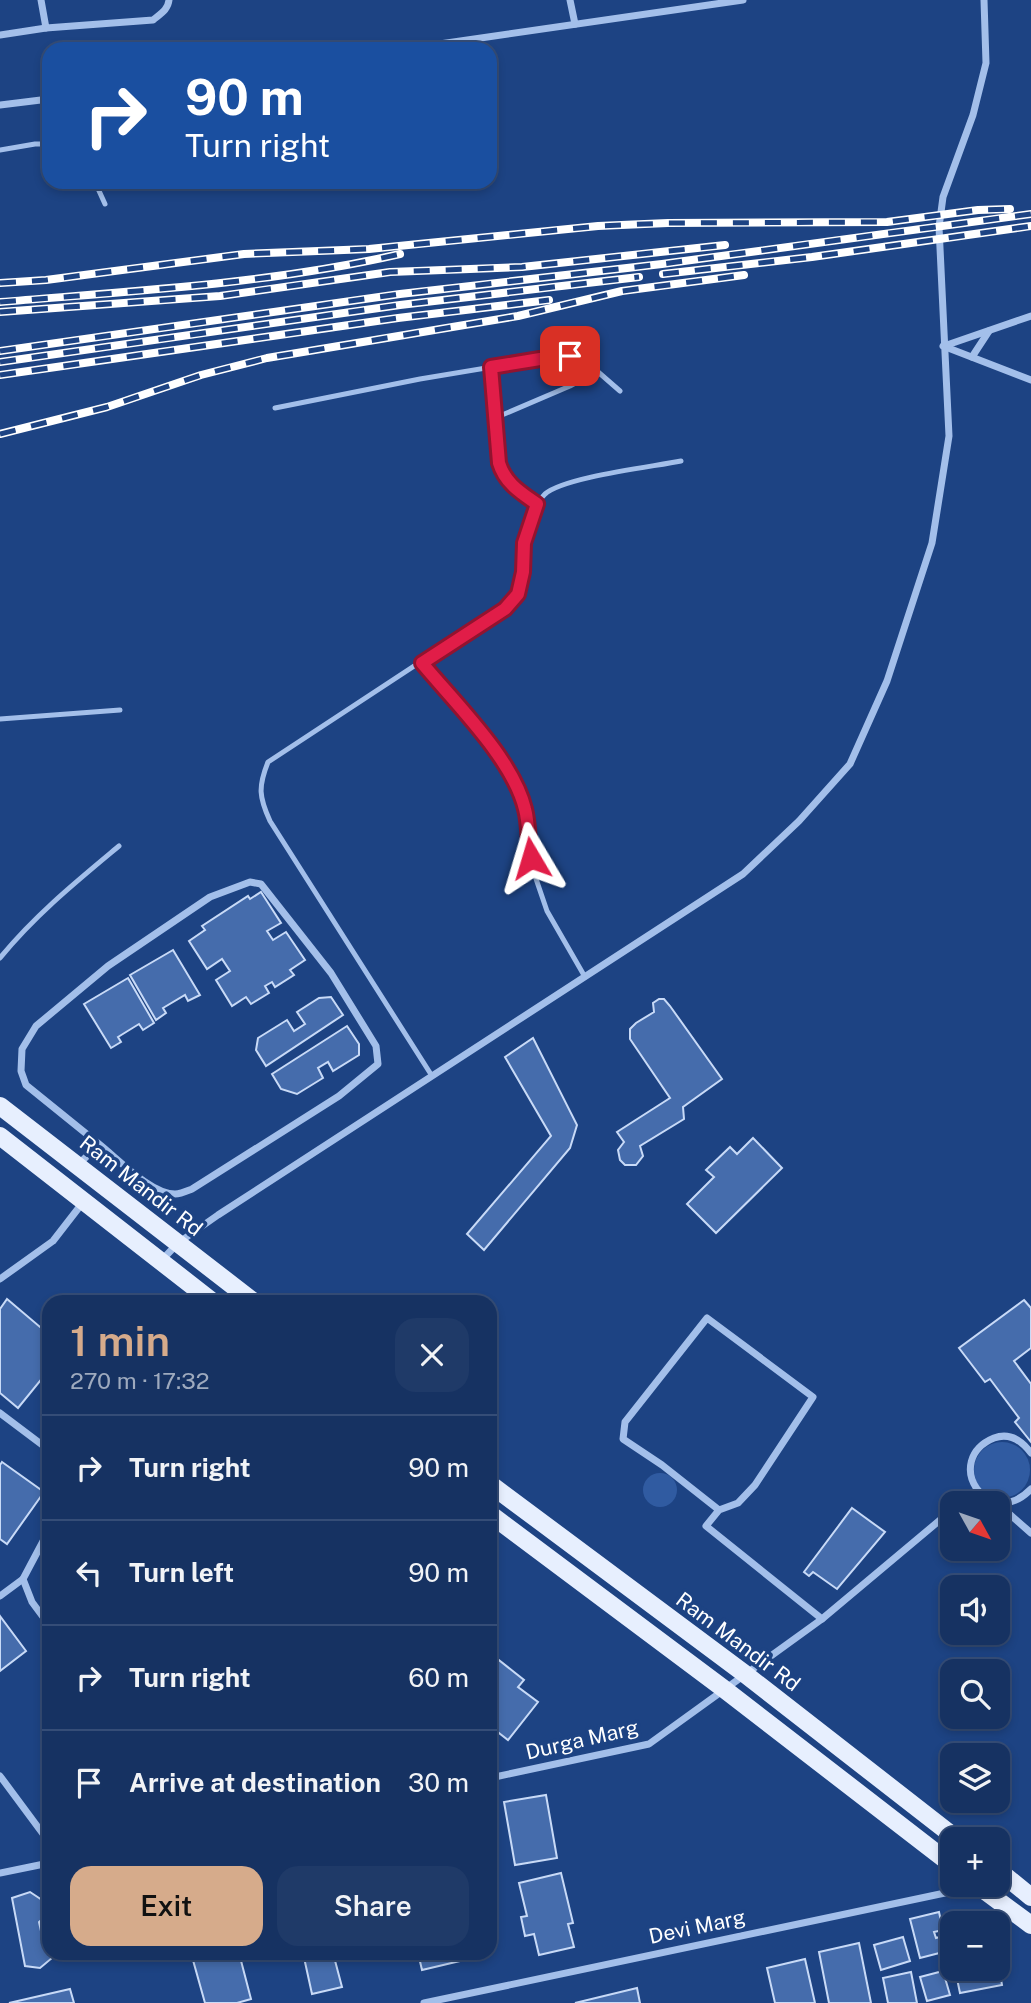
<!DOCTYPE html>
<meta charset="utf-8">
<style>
body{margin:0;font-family:"Public Sans",sans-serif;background:#1f3a68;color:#f1f3f6;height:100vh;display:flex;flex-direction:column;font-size:26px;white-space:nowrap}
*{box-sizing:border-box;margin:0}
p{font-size:23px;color:#9eaabe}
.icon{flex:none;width:38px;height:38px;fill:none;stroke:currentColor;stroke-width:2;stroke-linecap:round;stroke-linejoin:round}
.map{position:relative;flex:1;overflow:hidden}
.sheet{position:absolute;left:42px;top:1295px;width:455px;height:665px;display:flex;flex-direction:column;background:#163262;border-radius:21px;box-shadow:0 4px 10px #0003,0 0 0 2px #354d77}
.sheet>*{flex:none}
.top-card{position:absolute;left:42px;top:42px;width:455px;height:147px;border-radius:21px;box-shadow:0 4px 10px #0003,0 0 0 2px #354d77;background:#1a4fa0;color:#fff;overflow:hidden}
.needle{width:46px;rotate:130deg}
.buttons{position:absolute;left:940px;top:1491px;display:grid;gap:14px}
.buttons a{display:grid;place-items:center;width:70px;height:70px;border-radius:14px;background:#163262;box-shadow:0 4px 10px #0003,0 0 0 2px #354d77;font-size:35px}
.pin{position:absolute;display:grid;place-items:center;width:60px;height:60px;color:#fff;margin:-30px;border-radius:14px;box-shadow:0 4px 10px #0006}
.me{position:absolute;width:77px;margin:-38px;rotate:353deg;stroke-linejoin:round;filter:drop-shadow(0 0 5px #0008)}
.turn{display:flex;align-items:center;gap:24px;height:147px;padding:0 28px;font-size:32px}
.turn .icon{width:91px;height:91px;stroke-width:2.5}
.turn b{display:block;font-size:49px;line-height:60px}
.round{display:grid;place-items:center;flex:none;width:74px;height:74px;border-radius:21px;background:#1f3a68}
.summary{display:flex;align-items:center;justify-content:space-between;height:119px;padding:0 28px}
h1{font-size:42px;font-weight:600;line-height:52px;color:#d6ab8b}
.cta{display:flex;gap:14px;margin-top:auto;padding:14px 28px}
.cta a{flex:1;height:80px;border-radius:21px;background:#d6ab8b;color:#111;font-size:28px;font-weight:600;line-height:80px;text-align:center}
.cta a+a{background:#1f3a68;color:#f1f3f6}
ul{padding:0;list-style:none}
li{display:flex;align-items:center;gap:21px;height:105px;padding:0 28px;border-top:2px solid #354d77}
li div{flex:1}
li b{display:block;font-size:26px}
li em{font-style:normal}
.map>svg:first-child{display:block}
.green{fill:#305ba1}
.building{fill:#456cac;stroke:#c8daf7;stroke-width:2}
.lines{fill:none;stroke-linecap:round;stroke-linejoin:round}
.lane{stroke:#a3bfea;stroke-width:5}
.street{stroke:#a3bfea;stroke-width:7}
.primary{stroke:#e7effe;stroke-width:18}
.rail-casing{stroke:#fff;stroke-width:8}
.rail{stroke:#1d4383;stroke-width:5;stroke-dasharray:16;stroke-linecap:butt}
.route-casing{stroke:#92132f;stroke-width:18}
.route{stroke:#e11d48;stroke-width:12}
.labels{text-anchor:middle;stroke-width:7;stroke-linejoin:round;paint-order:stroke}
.street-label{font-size:21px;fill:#fff;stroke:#1d4383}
</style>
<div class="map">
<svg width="1031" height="2003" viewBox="0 0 1031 2003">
<rect width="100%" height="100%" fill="#1d4383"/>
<g class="green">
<circle cx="1002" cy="1470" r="28"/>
<circle cx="660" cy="1490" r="17"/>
</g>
<g class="building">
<polygon points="261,892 281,923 267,931 273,940 286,932 305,960 290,970 294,975 275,987 272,982 265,986 269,993 251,1004 246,997 232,1006 216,980 230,971 222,959 207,969 189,941 205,930 202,926 248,896 250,899"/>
<polygon points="173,950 200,995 188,1001 185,995 163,1008 166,1013 156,1020 130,975"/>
<polygon points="128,978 154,1023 143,1030 139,1024 118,1037 121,1042 111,1048 84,1004"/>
<polygon points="331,997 343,1015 266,1066 256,1050 258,1038 287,1020 294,1031 305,1024 297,1012 319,998"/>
<polygon points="659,999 664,999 670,1006 722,1079 683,1107 684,1119 640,1146 643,1156 636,1165 625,1165 620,1160 618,1150 624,1142 617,1132 670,1098 630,1039 630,1029 636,1023 654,1012 653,1003"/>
<polygon points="347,1026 359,1044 359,1055 333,1071 328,1062 318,1068 323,1078 297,1094 281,1089 272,1074"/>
<polygon points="533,1038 577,1125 570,1148 484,1250 467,1234 551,1136 505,1057"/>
<polygon points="753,1138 782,1168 716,1233 687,1204 714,1177 706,1170 730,1147 737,1154"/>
<polygon points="7,1299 40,1327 44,1323 49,1327 49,1370 18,1408 0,1393 0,1309"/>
<polygon points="1024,1300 1031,1308 1031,1348 1014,1361 1031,1384 1031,1442 1015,1422 1019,1418 990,1379 985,1382 959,1348"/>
<polygon points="49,1410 49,1424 42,1418"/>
<polygon points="2,1462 44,1492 7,1544 0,1539 0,1465"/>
<polygon points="852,1508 885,1532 837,1589 813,1572 809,1576 804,1572"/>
<polygon points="0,1616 26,1651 0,1671"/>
<polygon points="490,1653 524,1680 518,1687 538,1702 508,1740 490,1726"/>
<polygon points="546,1795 557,1858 515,1865 504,1802"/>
<polygon points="561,1873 573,1923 568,1924 574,1947 539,1955 534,1934 525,1936 521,1917 527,1916 519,1883"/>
<polygon points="30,1892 45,1902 49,1908 48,1914 39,1922 41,1931 49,1935 49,1953 54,1953 52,1958 40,1968 25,1966 12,1898"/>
<polygon points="939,1912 943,1930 934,1932 936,1938 947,1935 951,1950 920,1958 910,1919"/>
<polygon points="903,1937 910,1961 881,1970 874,1945"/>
<polygon points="859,1943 871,2003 829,2003 819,1952"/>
<polygon points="191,1953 239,1953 251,1999 237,2003 205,2003"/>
<polygon points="303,1953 333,1953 342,1987 312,1994"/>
<polygon points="418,1953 476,1953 477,1957 422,1970"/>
<polygon points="805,1959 815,2003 775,2003 767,1968"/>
<polygon points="955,1969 978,1969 979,1973 999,1969 1002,1985 960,1993"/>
<polygon points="943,1971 950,1995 927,2001 920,1977"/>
<polygon points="911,1972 917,2003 888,2003 883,1978"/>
<polygon points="637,1988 640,2003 575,2003"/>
<polygon points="70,1989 74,2003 9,2003"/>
</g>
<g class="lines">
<g class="lane">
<polyline points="0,150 35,144 49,144"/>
<polyline points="95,182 105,204"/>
<path d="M491 367 499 463C505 483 520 492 537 504"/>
<polyline points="275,408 420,379 540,359 571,357 597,371 620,391"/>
<polyline points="495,418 570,386 597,371"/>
<polyline points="422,663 493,748 516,780 526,810 534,873 547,911 585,977"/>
<polyline points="0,719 120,710"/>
<path d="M0 958C35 915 77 881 119 846"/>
<path d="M432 1076 270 821C259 797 258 787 268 762L513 601C526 584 520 563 524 544 526 529 534 505 545 494 565 477 651 467 681 461"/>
</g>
<g class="street">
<path d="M41 0 46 28 153 20C160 14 168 10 169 0"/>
<polyline points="570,0 575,24"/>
<polyline points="0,35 46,28"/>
<polyline points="405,49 743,0"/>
<polyline points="0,105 49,99"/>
<polyline points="943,346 1031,380"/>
<polyline points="944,346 1031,316"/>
<polyline points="972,357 989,331"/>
<path d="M78 1165 99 1144C118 1159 151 1194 175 1194 181 1194 187 1191 192 1189L339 1096 378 1064 376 1046 331 973 261 884 250 882 210 897 108 966 36 1026 22 1049 21 1071 26 1085 99 1144"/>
<polyline points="161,1261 178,1243 218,1215 743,874 799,821 850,764 887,681 932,543 949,436 939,227 943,197 973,115 986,63 984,0"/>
<polyline points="0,1279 53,1241 84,1201"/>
<polyline points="0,1413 49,1450"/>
<path d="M1031 1453C1022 1441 1010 1432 994 1438 941 1460 988 1533 1031 1489"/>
<polyline points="960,1503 977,1490"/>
<polyline points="998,1504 1031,1533"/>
<polyline points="719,1510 662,1465 623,1439 625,1422 707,1318 813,1397 755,1485 738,1503 719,1510 706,1526 822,1619 952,1510"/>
<polyline points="49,1530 23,1579 32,1602 49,1625"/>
<polyline points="0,1596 23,1579"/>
<polyline points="0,1776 49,1842"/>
<polyline points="490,1778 649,1744 822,1619"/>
<polyline points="0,1873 49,1863"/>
<polyline points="424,2003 978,1886"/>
</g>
<g class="primary">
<polyline points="0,1106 254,1302"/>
<polyline points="0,1136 213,1302"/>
<polyline points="490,1484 745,1674 957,1839"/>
<polyline points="490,1514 724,1689 952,1865"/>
<polyline points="998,1870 1031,1897"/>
<polyline points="977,1885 1031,1925"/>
</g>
<g class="rail-casing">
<g id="rail">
<polyline points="663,274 812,257 1031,226"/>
<polyline points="0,283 46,280 244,254 369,249 598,226 668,223 887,222 978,210 1010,209"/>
<path d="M0 302C133 291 269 284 400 254"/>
<polyline points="0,312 220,296 390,272 522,267 725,245"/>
<polyline points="0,351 400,294 662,264 1031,214"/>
<polyline points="0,362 400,305 639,277"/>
<polyline points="0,375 398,318 549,300"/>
<polyline points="0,434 107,407 201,375 267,358 518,316 622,291 744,275"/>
</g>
</g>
<use href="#rail" class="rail"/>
</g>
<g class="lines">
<g class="route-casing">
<path id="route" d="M531 858C528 842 529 824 525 809 513 759 455 703 422 663L505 609 518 594 523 572 524 543 537 504C520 492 505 483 499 463L491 367 540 359 570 356"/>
</g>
<use href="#route" class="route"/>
</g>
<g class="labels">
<g class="street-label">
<text transform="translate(141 1186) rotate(38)" y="7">Ram Mandir Rd</text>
<text transform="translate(738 1642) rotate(37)" y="7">Ram Mandir Rd</text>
<text transform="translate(582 1740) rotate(-13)" y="7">Durga Marg</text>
<text transform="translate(697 1927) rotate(-12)" y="7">Devi Marg</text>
</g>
</g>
</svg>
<div class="buttons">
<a><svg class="needle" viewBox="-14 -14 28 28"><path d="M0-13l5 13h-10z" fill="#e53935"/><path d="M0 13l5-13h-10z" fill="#9eaabe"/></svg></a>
<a><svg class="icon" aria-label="sound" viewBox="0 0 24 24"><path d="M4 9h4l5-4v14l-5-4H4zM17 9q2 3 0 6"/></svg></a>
<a><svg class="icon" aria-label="search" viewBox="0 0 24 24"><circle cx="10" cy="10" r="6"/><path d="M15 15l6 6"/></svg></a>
<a><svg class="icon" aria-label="layers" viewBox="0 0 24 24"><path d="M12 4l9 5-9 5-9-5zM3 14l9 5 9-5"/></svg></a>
<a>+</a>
<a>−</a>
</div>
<div class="pin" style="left:570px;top:356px;background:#d93025"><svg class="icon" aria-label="arrive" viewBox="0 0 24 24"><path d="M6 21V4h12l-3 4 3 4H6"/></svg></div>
<svg class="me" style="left:531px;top:858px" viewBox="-20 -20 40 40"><path d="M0-17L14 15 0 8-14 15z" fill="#e11d48" stroke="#fff" stroke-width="4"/></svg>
<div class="top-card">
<div class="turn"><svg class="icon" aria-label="right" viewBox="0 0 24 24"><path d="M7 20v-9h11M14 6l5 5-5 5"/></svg><div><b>90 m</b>Turn right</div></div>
</div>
<section class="sheet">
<div class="summary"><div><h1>1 min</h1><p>270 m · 17:32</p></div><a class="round"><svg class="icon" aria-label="close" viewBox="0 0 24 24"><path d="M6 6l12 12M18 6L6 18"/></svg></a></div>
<ul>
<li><svg class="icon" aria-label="right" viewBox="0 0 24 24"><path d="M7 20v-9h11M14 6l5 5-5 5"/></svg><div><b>Turn right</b></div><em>90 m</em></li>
<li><svg class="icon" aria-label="left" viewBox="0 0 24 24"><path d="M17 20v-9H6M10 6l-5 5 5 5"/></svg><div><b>Turn left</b></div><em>90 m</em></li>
<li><svg class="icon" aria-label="right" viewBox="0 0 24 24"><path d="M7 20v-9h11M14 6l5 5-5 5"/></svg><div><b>Turn right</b></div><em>60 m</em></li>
<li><svg class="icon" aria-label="arrive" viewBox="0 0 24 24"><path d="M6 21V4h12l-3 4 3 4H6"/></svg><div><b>Arrive at destination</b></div><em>30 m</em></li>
</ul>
<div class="cta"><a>Exit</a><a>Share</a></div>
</section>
</div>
